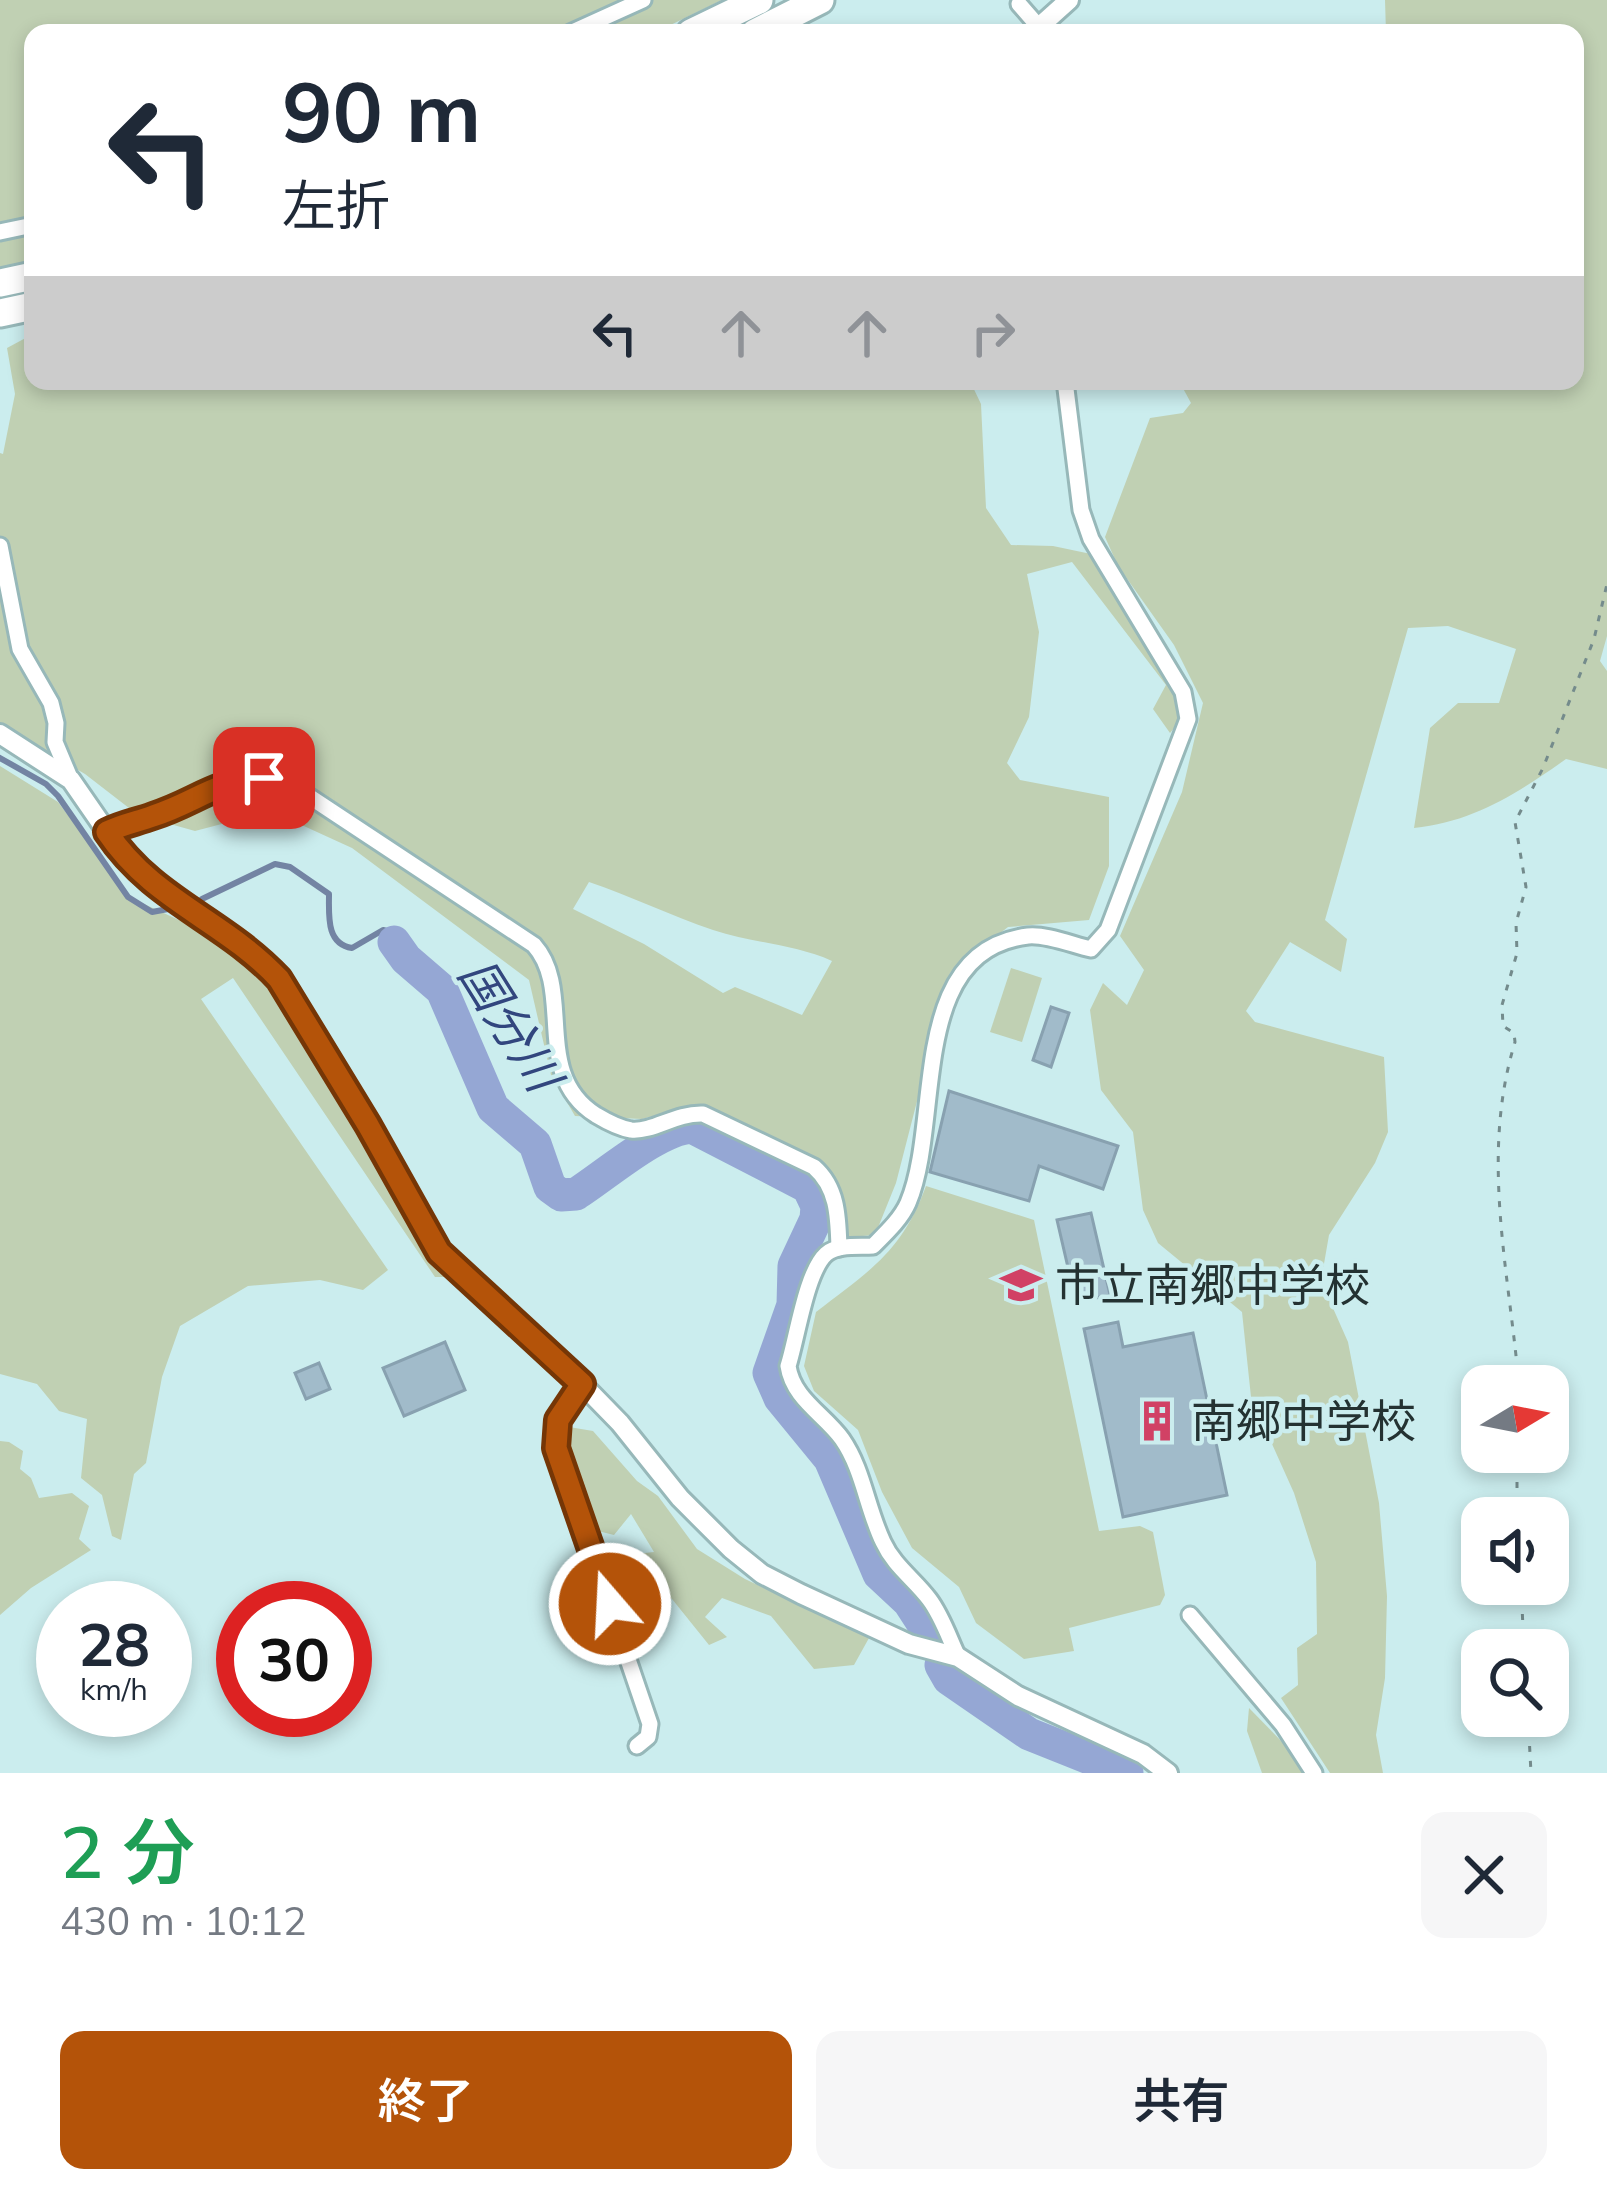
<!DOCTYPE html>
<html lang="ja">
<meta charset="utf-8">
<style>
body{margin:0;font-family:Mulish,"Noto Sans JP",sans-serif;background:#f6f6f7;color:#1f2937;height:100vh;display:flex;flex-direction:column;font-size:45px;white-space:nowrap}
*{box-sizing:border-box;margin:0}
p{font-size:39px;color:#747a83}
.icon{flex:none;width:66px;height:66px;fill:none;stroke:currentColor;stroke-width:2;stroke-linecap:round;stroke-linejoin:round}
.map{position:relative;height:1773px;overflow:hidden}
.panel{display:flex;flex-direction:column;background:#fff;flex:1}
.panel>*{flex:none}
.banner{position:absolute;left:24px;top:24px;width:1560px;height:366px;border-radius:24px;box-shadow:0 6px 18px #0003;background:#fff;color:#1f2937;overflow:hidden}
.needle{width:78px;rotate:80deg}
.controls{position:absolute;left:1461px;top:1365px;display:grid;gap:24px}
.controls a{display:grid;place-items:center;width:108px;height:108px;border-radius:24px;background:#fff;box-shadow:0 6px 18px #0003;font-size:60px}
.speed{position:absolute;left:36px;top:1581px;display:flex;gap:24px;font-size:60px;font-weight:700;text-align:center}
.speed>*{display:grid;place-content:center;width:156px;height:156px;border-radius:50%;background:#fff;box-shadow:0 6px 18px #0003;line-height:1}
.speed small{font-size:30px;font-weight:400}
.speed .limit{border:18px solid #d22;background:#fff;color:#111}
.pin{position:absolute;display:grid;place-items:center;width:102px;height:102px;color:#fff;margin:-51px;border-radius:24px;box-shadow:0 6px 18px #0006}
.me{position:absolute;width:132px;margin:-66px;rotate:341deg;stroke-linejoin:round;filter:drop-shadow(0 0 9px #0008)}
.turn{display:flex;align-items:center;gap:42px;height:252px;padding:0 60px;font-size:54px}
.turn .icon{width:156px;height:156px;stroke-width:2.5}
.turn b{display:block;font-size:84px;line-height:102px}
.lanes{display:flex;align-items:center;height:114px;padding:0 60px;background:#0003;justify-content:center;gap:60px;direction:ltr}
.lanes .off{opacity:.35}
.round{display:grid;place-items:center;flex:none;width:126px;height:126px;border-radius:24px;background:#f6f6f7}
.headline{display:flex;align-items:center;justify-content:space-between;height:204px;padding:0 60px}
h1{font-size:72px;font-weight:600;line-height:90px;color:#1e9e55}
.primary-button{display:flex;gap:24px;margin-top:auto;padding:24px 60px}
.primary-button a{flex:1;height:138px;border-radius:24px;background:#b45309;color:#fff;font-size:48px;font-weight:600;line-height:138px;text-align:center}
.primary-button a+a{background:#f6f6f7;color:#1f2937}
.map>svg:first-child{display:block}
.green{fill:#c0d0b3;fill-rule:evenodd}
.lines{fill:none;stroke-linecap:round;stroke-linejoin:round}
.stream{stroke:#7384a3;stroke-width:6}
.river{stroke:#95a7d4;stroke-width:33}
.building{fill:#a1bbca;stroke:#88a1b0;stroke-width:3}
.minor-casing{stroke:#97b8b9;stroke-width:21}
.tertiary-casing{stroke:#97b8b9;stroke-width:24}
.motorway-casing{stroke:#97b8b9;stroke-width:33}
.path{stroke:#748b8c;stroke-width:3;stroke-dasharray:6 9;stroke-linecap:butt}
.minor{stroke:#fff;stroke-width:15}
.tertiary{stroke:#fff;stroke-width:18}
.motorway{stroke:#fff;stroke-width:27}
.route-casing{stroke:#753606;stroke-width:30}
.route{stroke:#b45309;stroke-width:21}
.labels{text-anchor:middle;stroke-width:9;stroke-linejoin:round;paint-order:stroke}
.poi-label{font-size:45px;fill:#243232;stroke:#cbedee;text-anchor:start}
.water-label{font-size:48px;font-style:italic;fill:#32467e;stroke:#cbedee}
</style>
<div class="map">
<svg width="1607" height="1773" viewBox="0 0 1607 1773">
<rect width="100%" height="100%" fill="#cbedee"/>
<g class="green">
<polygon points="0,0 722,0 654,33 33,33 33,261 0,269"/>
<path d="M1385 0H1607V636L1600 661 1607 671V769L1566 759C1518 793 1474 822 1414 828L1430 728 1458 703H1499L1516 649 1448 626 1408 628 1325 920 1347 939 1341 972 1290 942 1246 1011 1255 1022 1384 1057 1388 1132 1375 1163 1329 1235 1321 1281 1348 1342 1379 1503 1387 1596 1385 1678 1376 1735 1383 1773H1330L1281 1698 1298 1685 1297 1648 1317 1634 1316 1562 1294 1493 1251 1397 1242 1312 1158 1243 1143 1210 1133 1132 1101 1090 1090 1010 1103 983 1127 1005 1144 970 1120 936 1182 792 1203 703 1174 645 1118 566 1105 537 1150 418 1183 413 1191 403 1179 381H1575V33H1386Z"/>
<path d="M33 334V381H970L981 404 986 508 1011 545 1053 546 1091 554 1178 694 1180 721 1170 733 1153 709 1166 685 1072 562 1027 574 1039 632 1029 717 1007 763 1020 780 1109 797V866L1089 920 1008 927 950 973 896 1183 875 1235 850 1237 842 1231 812 1162 694 1105 642 1119 575 1116 551 1075 529 980 352 848 271 811 195 831 138 815 85 774 0 725V453L3 454 15 394 7 348ZM589 882C631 896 671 916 713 930 752 943 794 944 832 961L802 1015 735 987 723 993 644 944 573 909Z"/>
<polygon points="0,766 58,802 131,898 218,938 259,967 320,1061 447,1277 435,1277 233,978 201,999 388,1270 363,1290 320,1280 248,1286 180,1326 162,1377 146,1463 134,1474 121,1540 112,1536 102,1495 81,1478 87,1419 59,1411 37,1384 0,1374"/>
<polygon points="1011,968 1042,978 1022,1042 990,1032"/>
<path d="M926 1186 1034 1220 1099 1531 1140 1526 1153 1532 1165 1595 1160 1605 1069 1628 1074 1651 1024 1659 976 1623 959 1587 912 1548 882 1492 858 1430 814 1391 804 1366 816 1312C869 1271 902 1252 926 1186Z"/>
<polygon points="569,1427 593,1431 637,1481 658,1496 697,1549 745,1579 869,1638 854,1665 814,1669 771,1616 722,1598 705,1617 727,1637 709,1645 672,1599 638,1583 616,1598 608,1573 626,1555 654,1552 631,1514 614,1535 594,1530 571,1459"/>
<polygon points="0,1441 9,1442 23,1451 20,1469 31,1478 39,1498 72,1493 89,1506 79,1539 91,1550 31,1588 0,1615"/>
<polygon points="1249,1708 1286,1746 1305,1773 1262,1773 1247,1731"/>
</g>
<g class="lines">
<g class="stream">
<polyline points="0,758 46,784 58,796 128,897 152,912 168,909"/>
<path d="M202 899 275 864 290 867 329 894C329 916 326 944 352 948L383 930 391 932 394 942"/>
</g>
<g class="river">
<path d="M394 942 406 959 442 990 493 1108 535 1144 550 1187 561 1195 576 1194C606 1175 658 1129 692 1127L808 1187 817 1206 816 1219 794 1266 793 1305 769 1373 780 1398 830 1459 879 1574 909 1602 933 1639"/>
<polyline points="941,1665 949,1679 1029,1734 1127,1773"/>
</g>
</g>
<g class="building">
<polygon points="1051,1007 1069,1013 1051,1067 1033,1060"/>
<polygon points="949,1091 1118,1146 1103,1189 1039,1166 1029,1201 930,1172"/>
<polygon points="1091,1213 1110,1295 1076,1302 1057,1220"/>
<polygon points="1118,1322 1123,1347 1193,1333 1227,1495 1123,1517 1084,1329"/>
<polygon points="445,1342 465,1390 404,1416 383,1368"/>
<polygon points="319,1363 330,1389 306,1399 295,1373"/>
</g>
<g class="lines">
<g class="minor-casing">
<g id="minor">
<polyline points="1019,4 1039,27 1039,33"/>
<polyline points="570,33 643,0"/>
<polyline points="0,232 33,225"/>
<polyline points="0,546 20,649 51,703 56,723 55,742 71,780"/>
<path d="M107 832C123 825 136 822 152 817 215 798 228 757 304 793L534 945C575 991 531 1074 596 1115 606 1121 619 1128 631 1130 654 1132 675 1113 703 1114L814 1167C838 1188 838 1218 839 1248"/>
<polyline points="582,1384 558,1420 556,1448 650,1724 648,1737 637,1746"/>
<polyline points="1190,1615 1283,1725 1314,1773"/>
<path d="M958 1657C949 1638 942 1616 929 1599 914 1579 894 1566 883 1542 867 1509 863 1469 842 1439 824 1414 793 1399 788 1366 797 1338 806 1272 826 1254 837 1244 859 1247 873 1246 886 1233 901 1219 908 1203 943 1121 906 951 1028 936 1046 934 1073 945 1091 949L1108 930 1188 719 1183 692 1091 539 1081 510 1065 381"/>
</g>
</g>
<g class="tertiary-casing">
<g id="tertiary">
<polyline points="1039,27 1069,0"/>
<polyline points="0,734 71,780 127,861 146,880 260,958 279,979 368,1125 439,1252 582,1384 620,1423 680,1498 731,1549 762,1574 801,1594 909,1644 958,1657 1018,1696 1143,1754 1168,1773"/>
</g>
</g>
<g class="motorway-casing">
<g id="motorway">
<polyline points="691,33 759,0"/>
<polyline points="755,33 820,0"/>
<polyline points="0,283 33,276"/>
<polyline points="0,313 33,306"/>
</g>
</g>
<g class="path">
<path d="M1519 1386C1509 1270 1480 1156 1515 1042L1514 1033 1503 1026 1502 1005 1517 953 1516 923 1526 887 1515 822 1543 768 1594 639 1607 584"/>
<polyline points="1517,1452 1517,1518"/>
<polyline points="1521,1584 1524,1650"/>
<polyline points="1528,1716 1531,1773"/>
</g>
<use href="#minor" class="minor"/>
<use href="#tertiary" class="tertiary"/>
<use href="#motorway" class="motorway"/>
</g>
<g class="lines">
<g class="route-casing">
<path id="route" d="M264 778C212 782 197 802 153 816 137 822 123 824 107 832 153 901 224 920 279 979L368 1125 439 1252 582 1384 558 1420 556 1448 610 1604"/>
</g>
<use href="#route" class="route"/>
</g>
<defs>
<g id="school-bare" transform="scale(3.24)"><path d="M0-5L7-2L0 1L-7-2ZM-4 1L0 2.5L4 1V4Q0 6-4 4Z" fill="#d14165" stroke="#cbedee" stroke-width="2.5" paint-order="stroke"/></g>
<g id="building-bare" transform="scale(3.24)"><path d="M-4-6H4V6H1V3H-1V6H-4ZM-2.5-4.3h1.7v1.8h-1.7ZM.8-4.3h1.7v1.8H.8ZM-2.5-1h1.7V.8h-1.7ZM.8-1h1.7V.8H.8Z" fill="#d14165" stroke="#cbedee" stroke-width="2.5" paint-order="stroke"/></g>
</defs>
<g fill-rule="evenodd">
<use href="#school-bare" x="1021" y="1285"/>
<use href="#building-bare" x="1157" y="1421"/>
</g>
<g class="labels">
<g class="poi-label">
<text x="1055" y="1301">市立南郷中学校</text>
<text x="1191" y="1437">南郷中学校</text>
</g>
<g class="water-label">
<text transform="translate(510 1025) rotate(58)" y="17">国分川</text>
</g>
</g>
</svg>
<div class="controls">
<a><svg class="needle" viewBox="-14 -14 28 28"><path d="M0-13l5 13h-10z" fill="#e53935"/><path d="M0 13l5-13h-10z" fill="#747a83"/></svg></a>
<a><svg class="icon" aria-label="sound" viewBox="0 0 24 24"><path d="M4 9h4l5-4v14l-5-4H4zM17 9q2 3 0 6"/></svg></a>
<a><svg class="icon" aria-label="search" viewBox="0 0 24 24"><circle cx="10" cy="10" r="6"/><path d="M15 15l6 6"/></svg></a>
</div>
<div class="speed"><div>28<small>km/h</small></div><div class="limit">30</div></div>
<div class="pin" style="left:264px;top:778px;background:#d93025"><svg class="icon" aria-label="arrive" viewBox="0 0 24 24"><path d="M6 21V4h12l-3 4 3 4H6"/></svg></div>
<svg class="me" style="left:610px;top:1604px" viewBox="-20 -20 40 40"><circle r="17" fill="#b45309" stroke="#fff" stroke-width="3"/><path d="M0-11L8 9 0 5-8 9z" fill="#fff"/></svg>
<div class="banner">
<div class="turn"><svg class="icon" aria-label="left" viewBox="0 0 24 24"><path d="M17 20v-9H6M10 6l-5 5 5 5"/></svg><div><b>90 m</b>左折</div></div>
<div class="lanes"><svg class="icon" aria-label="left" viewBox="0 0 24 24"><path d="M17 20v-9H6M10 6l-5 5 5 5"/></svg><svg class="icon off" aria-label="ahead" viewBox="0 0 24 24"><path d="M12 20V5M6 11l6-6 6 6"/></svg><svg class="icon off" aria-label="ahead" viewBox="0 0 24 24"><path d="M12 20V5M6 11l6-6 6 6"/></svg><svg class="icon off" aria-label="right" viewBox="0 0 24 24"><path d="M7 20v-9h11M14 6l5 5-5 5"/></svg></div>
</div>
</div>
<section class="panel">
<div class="headline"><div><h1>2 分</h1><p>430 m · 10:12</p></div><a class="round"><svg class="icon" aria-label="close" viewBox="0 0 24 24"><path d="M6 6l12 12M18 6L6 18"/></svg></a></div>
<div class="primary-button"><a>終了</a><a>共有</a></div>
</section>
